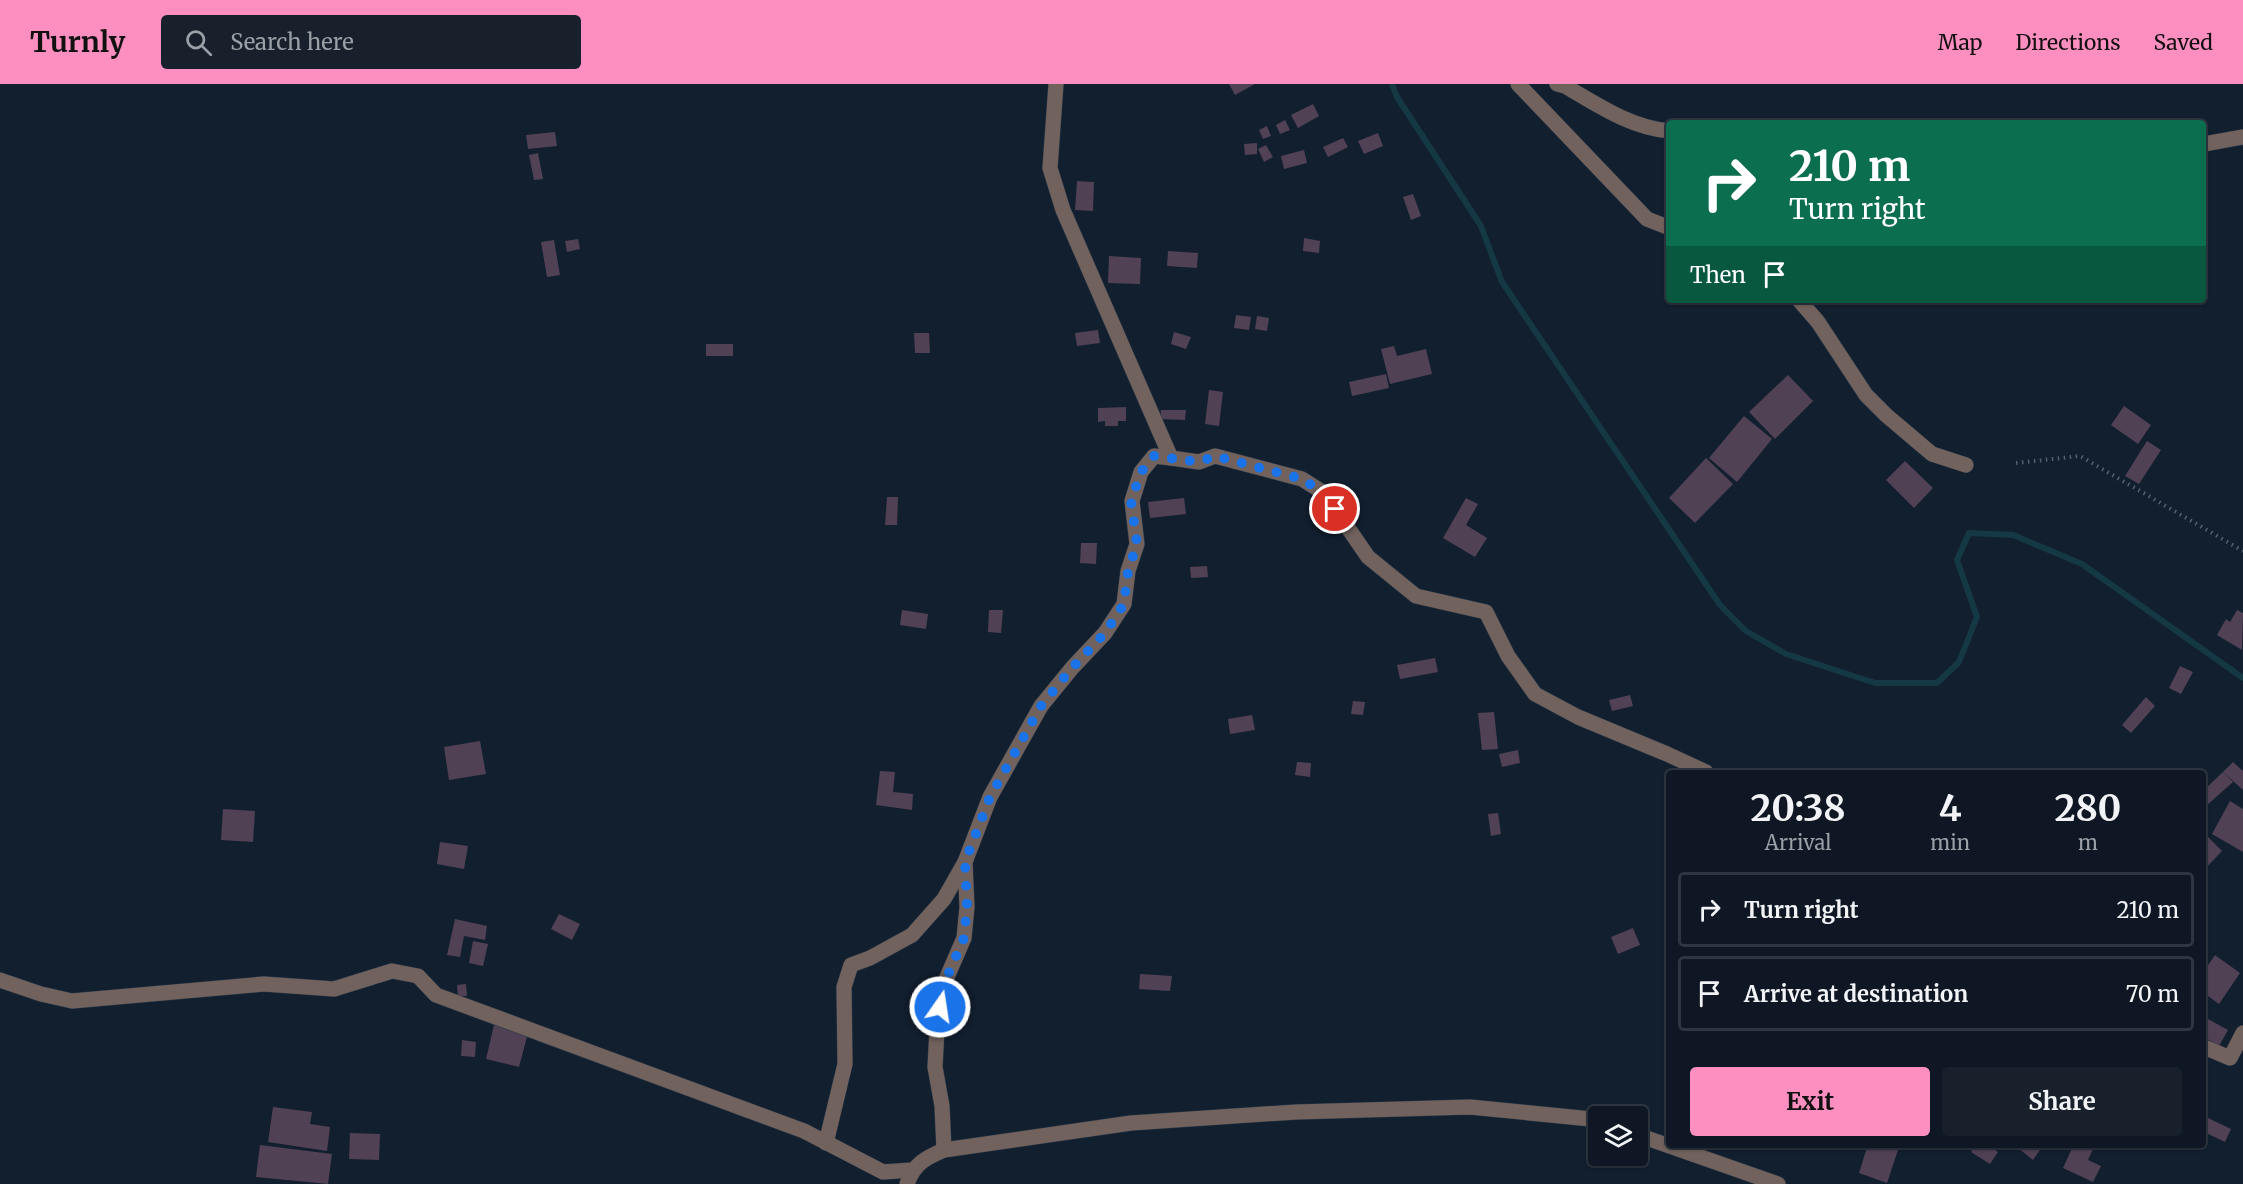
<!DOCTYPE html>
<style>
body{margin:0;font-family:Merriweather,serif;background:#17202b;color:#f1f3f6;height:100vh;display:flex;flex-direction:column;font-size:22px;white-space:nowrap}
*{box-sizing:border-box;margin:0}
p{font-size:20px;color:#9b9fa6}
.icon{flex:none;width:33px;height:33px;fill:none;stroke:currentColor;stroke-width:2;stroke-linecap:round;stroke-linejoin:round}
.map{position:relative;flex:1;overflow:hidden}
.sheet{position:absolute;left:1666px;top:686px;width:540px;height:378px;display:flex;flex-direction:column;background:#0e1723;border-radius:6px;box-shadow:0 2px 4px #0004,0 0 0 2px #2e3641}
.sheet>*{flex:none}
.banner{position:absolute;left:1666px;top:36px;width:540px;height:183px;border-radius:6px;box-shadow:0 2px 4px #0004,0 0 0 2px #2e3641;background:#0b6e4f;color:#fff;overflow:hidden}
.controls{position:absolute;left:1588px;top:1022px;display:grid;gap:12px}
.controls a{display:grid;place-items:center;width:60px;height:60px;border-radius:6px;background:#0e1723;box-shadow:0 2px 4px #0004,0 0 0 2px #2e3641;font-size:30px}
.pin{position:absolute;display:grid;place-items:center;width:51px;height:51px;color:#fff;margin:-26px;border:3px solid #fff;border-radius:50%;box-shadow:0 2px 6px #0007}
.me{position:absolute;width:66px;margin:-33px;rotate:13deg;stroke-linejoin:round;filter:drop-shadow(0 0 4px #0008)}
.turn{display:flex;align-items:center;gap:21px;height:126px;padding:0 24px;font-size:27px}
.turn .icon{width:78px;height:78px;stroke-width:2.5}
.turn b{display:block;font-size:42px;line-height:51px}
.then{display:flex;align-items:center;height:57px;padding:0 24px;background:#0003;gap:12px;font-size:22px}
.eta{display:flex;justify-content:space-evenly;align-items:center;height:102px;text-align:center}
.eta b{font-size:36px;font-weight:700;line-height:42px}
.primary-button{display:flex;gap:12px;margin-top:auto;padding:12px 24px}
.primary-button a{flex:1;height:69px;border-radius:6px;background:#fd8ec0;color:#111;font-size:24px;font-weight:700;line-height:69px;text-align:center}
.primary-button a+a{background:#17202b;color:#f1f3f6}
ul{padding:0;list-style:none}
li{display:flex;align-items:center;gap:18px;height:75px;margin:0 12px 9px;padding:0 12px;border:3px solid #2e3641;border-radius:6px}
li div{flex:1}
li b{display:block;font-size:22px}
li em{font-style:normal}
header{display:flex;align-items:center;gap:36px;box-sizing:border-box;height:84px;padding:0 30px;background:#fd8ec0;color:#111}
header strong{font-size:28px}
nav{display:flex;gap:33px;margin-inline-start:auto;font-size:21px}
.search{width:420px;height:54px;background:#17202b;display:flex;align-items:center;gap:15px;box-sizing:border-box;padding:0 21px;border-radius:6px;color:#9b9fa6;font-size:22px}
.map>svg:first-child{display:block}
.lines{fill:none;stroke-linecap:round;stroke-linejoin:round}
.stream{stroke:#153944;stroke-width:6}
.building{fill:#504155}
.street-casing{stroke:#2c3948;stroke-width:16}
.path{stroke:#55616f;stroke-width:4;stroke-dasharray:1.5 4.5;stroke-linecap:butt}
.street{stroke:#71625d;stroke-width:15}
.route{stroke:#1a73e8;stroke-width:10;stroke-dasharray:0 18}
</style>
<header>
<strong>Turnly</strong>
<div class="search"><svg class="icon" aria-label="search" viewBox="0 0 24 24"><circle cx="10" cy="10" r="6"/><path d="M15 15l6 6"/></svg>Search here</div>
<nav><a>Map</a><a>Directions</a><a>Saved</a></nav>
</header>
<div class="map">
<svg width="2243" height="1100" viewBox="0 0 2243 1100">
<rect width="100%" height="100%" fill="#121f2f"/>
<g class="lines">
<polyline class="stream" points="1392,0 1397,13 1481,142 1502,198 1720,521 1746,547 1786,570 1875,599 1937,599 1959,578 1977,533 1957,476 1969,449 2013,451 2082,480 2243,594"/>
</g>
<g class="building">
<polygon points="1229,0 1255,0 1235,11"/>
<polygon points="1313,20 1319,32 1298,44 1291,31"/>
<polygon points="1285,36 1290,46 1280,50 1276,41"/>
<polygon points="1267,42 1271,52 1263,55 1259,46"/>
<polygon points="555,48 557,62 528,65 526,51"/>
<polygon points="1378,49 1383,62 1364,70 1358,57"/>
<polygon points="1343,54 1348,63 1328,73 1323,63"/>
<polygon points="1257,59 1257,70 1245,71 1244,60"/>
<polygon points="1266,61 1273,73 1264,78 1258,65"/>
<polygon points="1304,66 1307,79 1284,85 1281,72"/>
<polygon points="538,69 543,95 534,96 529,71"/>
<polygon points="1077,97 1094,98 1093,127 1075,126"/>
<polygon points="1413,110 1421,132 1411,136 1403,113"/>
<polygon points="1304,154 1320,157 1319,169 1303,167"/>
<polygon points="578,155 580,165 567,168 565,157"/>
<polygon points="554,156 560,191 547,193 541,158"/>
<polygon points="1168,167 1198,169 1197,184 1167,182"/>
<polygon points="1109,172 1141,174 1140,200 1108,199"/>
<polygon points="1236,231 1251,233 1249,246 1234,244"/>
<polygon points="1257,232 1269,234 1267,247 1255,245"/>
<polygon points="1098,246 1100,259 1077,262 1075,249"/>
<polygon points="1174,248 1191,253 1186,265 1171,260"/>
<polygon points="914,249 929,249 930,269 915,269"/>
<rect x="706" y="260" width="27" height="12"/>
<polygon points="1394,262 1397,272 1426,265 1432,290 1390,300 1381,265"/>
<polygon points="1386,290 1389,304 1352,312 1349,298"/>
<polygon points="1788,291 1813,317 1775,355 1749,328"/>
<polygon points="1209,306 1223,308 1219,342 1205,340"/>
<polygon points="2124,322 2151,341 2138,360 2111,341"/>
<polygon points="1126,323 1126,337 1118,337 1118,342 1105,342 1105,337 1098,338 1098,324"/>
<polygon points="1161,326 1186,326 1185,336 1160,335"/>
<polygon points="1744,332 1772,355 1737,398 1709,374"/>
<polygon points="2147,357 2161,366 2139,400 2125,392"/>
<polygon points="1706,374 1733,400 1695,439 1669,414"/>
<polygon points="1905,377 1933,404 1914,424 1886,396"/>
<polygon points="887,413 898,413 897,441 885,441"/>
<polygon points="1184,414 1186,430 1150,434 1148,418"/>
<polygon points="1466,414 1478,420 1466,441 1487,454 1475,473 1443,454"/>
<polygon points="1081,459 1097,459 1096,480 1080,479"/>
<polygon points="1207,482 1208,493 1191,494 1190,483"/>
<polygon points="902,526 928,530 926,545 900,541"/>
<polygon points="989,526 1003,526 1001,549 988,548"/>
<polygon points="2237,526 2243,529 2242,566 2217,551 2226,535 2230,538"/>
<polygon points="1435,574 1438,588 1400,595 1397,581"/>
<polygon points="2180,582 2193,588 2181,610 2169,604"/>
<polygon points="1630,611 1633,622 1612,627 1609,616"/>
<polygon points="2146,613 2155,622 2131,649 2122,641"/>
<polygon points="1353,617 1365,618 1363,631 1351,630"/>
<polygon points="1494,628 1498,665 1482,666 1478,629"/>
<polygon points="1252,631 1255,646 1230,650 1228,635"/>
<polygon points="480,657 486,690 449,696 444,663"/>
<polygon points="1518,666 1520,679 1502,683 1499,670"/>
<polygon points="1297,678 1311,679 1310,693 1295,691"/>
<polygon points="2233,678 2243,687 2243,706 2223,688"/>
<polygon points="880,687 895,688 893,708 913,710 912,726 876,721"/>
<polygon points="2223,688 2233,698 2206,722 2204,719 2204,706"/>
<polygon points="2230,717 2243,725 2243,768 2212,750"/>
<polygon points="223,725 255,727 253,758 221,756"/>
<polygon points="1498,729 1501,750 1491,752 1488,730"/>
<polygon points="2204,749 2222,767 2204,786"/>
<polygon points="440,758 468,762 464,785 437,780"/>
<polygon points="559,830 580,840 572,856 551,845"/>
<polygon points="455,835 487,842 485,856 464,852 460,873 447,871"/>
<polygon points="1633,844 1640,861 1618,870 1611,853"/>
<polygon points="473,857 488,860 483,882 469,879"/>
<polygon points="2215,871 2240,889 2219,920 2204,909 2204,887"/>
<polygon points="1140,890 1172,892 1170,907 1139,905"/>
<polygon points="466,900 467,912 458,912 457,901"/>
<polygon points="2208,935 2228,946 2219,962 2204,953 2204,942"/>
<polygon points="494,941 528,949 519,983 486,975"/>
<polygon points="462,956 476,958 475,973 461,972"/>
<polygon points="273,1023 312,1028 310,1040 330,1043 327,1067 268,1058"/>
<polygon points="2206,1033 2231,1045 2225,1058 2204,1048"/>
<polygon points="350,1049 380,1050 379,1076 349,1075"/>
<polygon points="1868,1060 1882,1060 1898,1066 1887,1099 1859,1089"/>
<polygon points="1975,1060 1987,1060 1998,1068 1990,1080 1971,1068"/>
<polygon points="2013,1060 2044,1060 2033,1076"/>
<polygon points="2074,1060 2088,1060 2094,1063 2088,1076 2101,1082 2093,1098 2063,1084"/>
<polygon points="260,1061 332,1070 328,1100 256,1093"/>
</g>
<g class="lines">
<g class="street-casing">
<g id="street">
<polyline points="1056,0 1050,84 1063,126 1171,374 1199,378 1215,372 1302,395 1324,409 1368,473 1416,512 1486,528 1508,572 1535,610 1578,633 1667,670 1706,688"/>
<polyline points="1518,0 1647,135 1670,144"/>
<path d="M1557 0 1565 2C1598 21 1631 44 1670 47"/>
<polyline points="2204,60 2243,53"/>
<polyline points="1799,216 1818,238 1866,311 1886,331 1932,370 1966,381"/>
<polyline points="0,896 41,910 72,917 264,900 334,905 392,887 418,892 436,911 804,1047 883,1088 912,1086"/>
<polyline points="2204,963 2230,974 2243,949"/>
<polyline points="1638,1051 1778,1100"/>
<polyline points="826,1059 845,980 844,903 851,881 870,874 912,851 944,815 965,778 990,713 1041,622 1072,584 1105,549 1124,520 1128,487 1137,460 1132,417 1141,388 1154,372 1171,374"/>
<polyline points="944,1066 942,1022 935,983 937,945 944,900 964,854 967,823 965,778"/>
<path d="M907 1100C914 1080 925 1074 944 1066L1131 1039 1296 1028 1470 1023 1591 1035 1599 1038"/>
</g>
</g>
<polyline class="path" points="2016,379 2080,372 2243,467"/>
<use href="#street" class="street"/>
</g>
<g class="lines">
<polyline class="route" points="940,923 944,900 964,854 967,823 965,778 990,713 1041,622 1072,584 1105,549 1124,520 1128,487 1137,460 1131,417 1141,388 1154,372 1199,378 1215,372 1302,395 1324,409 1335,425"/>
</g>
</svg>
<div class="controls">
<a><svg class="icon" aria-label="layers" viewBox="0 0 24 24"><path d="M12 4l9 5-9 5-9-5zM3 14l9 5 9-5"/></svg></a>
</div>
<div class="pin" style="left:1335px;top:425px;background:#d93025"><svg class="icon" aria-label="arrive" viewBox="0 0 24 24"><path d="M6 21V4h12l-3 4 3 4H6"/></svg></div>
<svg class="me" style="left:940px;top:923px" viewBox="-20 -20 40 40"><circle r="17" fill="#1a73e8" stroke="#fff" stroke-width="3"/><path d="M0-11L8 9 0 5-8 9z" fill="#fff"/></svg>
<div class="banner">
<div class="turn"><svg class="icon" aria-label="right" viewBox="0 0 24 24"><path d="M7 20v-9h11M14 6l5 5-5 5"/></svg><div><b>210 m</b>Turn right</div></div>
<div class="then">Then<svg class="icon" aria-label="arrive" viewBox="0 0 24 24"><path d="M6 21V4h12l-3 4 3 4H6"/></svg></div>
</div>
<section class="sheet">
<div class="eta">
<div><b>20:38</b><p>Arrival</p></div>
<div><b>4</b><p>min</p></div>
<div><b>280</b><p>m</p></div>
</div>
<ul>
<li><svg class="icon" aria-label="right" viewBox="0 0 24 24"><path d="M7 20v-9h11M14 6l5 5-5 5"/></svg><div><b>Turn right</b></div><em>210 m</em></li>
<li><svg class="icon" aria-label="arrive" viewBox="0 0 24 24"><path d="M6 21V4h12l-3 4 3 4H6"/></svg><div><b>Arrive at destination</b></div><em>70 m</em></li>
</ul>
<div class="primary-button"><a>Exit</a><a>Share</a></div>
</section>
</div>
